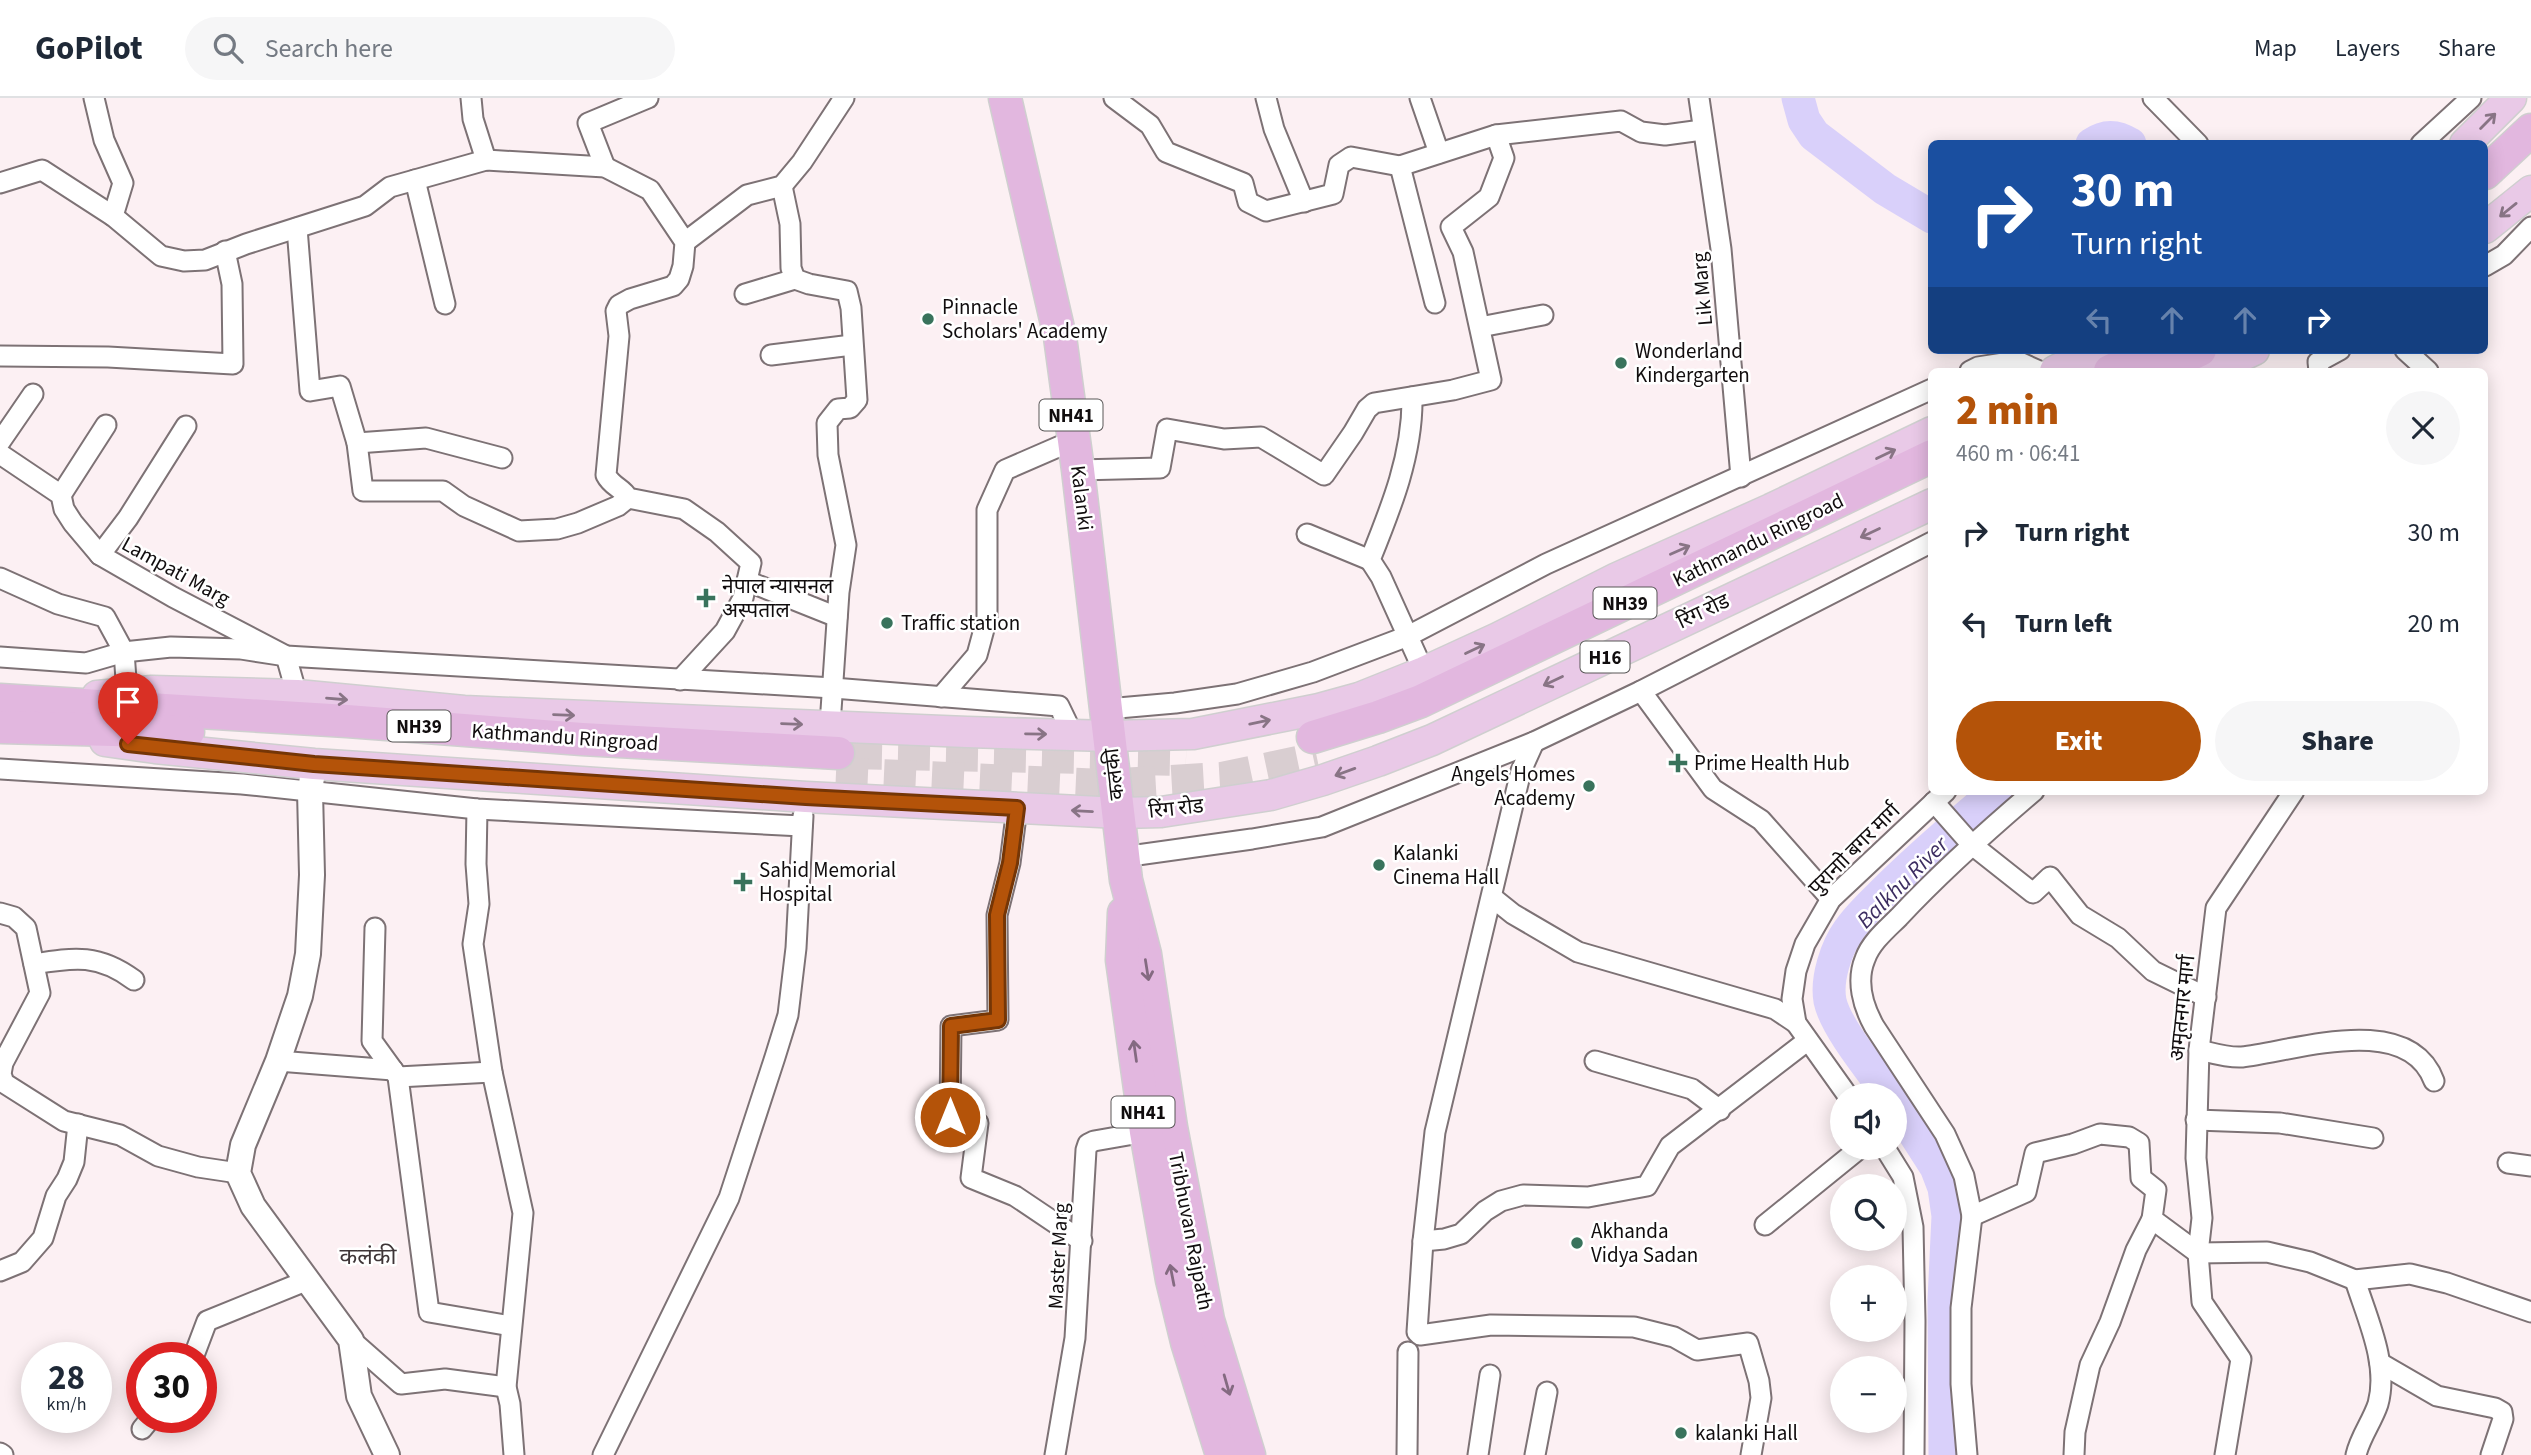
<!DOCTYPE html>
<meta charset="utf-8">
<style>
body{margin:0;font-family:"Source Sans 3","Noto Sans Devanagari",sans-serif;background:#f6f6f7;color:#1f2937;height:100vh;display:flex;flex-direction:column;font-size:26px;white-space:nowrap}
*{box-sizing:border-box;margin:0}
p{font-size:23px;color:#747a83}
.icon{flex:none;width:38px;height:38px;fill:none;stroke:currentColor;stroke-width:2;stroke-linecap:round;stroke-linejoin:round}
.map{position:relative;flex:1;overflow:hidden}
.side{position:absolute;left:1928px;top:270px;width:560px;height:427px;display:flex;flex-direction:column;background:#fff;border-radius:10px;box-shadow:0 4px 18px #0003}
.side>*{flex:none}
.hud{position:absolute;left:1928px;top:42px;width:560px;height:214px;border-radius:10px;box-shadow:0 4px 18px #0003;background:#1a4fa0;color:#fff;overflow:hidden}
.tools{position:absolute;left:1830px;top:985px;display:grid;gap:14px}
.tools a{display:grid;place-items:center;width:77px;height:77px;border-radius:50%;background:#fff;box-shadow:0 4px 18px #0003;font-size:35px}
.speed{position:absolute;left:21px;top:1244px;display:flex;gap:14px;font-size:35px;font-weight:700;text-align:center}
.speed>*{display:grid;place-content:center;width:91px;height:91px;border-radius:50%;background:#fff;box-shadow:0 4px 18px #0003;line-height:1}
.speed small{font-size:18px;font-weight:400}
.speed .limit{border:10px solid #d22;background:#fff;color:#111}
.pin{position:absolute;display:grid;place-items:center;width:60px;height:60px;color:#fff;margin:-72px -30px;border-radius:50% 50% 50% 0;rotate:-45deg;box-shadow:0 0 7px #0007}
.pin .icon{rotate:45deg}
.me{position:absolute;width:77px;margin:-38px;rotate:0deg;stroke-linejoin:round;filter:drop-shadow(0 0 5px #0008)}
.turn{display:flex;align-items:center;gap:24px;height:147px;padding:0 28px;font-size:32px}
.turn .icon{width:91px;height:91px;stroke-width:2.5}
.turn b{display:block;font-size:49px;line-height:60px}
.lanes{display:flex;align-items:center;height:66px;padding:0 28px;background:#0003;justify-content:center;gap:35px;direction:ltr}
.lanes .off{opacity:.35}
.round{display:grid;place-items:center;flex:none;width:74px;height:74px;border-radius:37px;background:#f6f6f7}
.headline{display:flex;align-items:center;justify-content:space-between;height:119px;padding:0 28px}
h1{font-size:42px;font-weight:800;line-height:52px;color:#b45309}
.action{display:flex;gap:14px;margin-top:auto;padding:14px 28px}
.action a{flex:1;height:80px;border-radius:42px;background:#b45309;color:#fff;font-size:28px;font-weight:800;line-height:80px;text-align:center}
.action a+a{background:#f6f6f7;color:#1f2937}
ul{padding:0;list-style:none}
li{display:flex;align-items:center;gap:21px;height:91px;padding:0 28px}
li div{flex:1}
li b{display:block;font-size:26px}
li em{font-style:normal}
header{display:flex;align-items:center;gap:42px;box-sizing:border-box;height:98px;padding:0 35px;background:#fff;border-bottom:2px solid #e0e1e3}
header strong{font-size:33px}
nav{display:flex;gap:38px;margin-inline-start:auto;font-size:24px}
.search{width:490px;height:63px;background:#f6f6f7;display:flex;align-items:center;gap:18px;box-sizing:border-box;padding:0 24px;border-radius:38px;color:#747a83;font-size:26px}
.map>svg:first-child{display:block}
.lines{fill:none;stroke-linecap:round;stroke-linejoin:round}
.river{stroke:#d9d0fa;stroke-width:33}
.trunk-tunnel{stroke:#d9ced1;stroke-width:32;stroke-dasharray:32 16;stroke-linecap:butt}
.minor-casing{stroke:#7d7275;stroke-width:23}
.tertiary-casing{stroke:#7d7275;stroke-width:28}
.primary-casing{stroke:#cfcfcf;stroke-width:33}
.trunk-casing{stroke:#cfcfcf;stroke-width:35}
.minor{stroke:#fff;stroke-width:19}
.tertiary{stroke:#fff;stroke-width:24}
.primary{stroke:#e9c9e7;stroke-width:30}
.trunk{stroke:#e2b7df;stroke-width:32}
.oneway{stroke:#887485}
.oneway2{stroke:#846a81}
.route-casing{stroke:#753606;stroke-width:18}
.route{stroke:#b45309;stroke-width:12}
.poi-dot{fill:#39735c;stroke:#fff;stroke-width:2.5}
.labels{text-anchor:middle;stroke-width:5;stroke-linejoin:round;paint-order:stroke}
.shield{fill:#fff;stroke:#585656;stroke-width:2}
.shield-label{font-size:19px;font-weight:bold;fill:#110d0e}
.street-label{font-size:21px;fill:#110d0e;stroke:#fff}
.poi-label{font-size:21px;fill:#110d0e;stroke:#fff;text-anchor:start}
.water-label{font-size:23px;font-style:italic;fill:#3c2d61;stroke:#fff}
.neighbourhood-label{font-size:23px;fill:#3e3537;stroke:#fff}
</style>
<header>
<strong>GoPilot</strong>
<div class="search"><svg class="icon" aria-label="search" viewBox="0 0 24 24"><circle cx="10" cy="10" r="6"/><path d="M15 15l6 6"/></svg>Search here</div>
<nav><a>Map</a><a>Layers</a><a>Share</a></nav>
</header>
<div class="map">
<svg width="2531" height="1357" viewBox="0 0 2531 1357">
<rect width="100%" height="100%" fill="#fcf0f3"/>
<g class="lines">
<g class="river">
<polyline points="1798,0 1804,22 1814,37 1885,91 1932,119"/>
<path d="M2092 46C2105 37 2116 37 2130 46"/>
<path d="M1890 998C1873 974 1836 930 1830 903 1826 881 1836 850 1849 832 1860 816 1875 803 1889 789 1924 755 1960 724 1997 693"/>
<polyline points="1895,1005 1936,1069 1944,1090 1948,1118 1944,1202 1945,1357"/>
</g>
<g class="trunk-tunnel">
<polyline points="850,655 1186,662"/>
<polyline points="836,675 1102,687 1222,680 1317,660"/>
</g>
<g class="minor-casing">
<g id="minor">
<polyline points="94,0 104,42 123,85 113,118"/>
<polyline points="471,0 473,21 486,62"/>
<polyline points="1114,0 1150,27 1166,54 1243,85 1248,104 1266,113 1333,96 1339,67 1351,59 1400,68 1496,37 1621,23 1641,34 1665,37 1702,32"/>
<polyline points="1266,0 1274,31 1304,104"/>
<polyline points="1420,0 1439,55"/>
<polyline points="1699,0 1721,151 1741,379"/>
<polyline points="2153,0 2198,46"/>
<polyline points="2421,46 2471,0"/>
<polyline points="1400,68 1435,205"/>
<polyline points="605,69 588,25 648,0"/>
<polyline points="415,82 445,206"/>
<path d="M0 85 42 72 113 118 161 158 184 163 205 162 246 146 365 108 390 89 486 62 605 69 650 92 685 144 683 168 679 181 673 188 630 201 619 207 616 213 619 238 606 377C612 389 623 390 628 400L684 411 717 434 751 465 743 500 725 533 680 582"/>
<polyline points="782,88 790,126 791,170 795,181 809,186 847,193 851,210 857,302 850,310 838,311 827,325 828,357 846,447 839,494 830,627"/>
<polyline points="297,130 310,293 340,288 357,345 363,393 443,393 464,408 519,433 557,431 578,425 618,408 628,400"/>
<polyline points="685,144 747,97 782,88 802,64 844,0"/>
<polyline points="2485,168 2504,157 2531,129"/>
<polyline points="745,196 795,181"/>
<polyline points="1480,229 1543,217"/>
<polyline points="2405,252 2428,273"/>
<polyline points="771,257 852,247"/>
<polyline points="0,258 108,259 233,266 232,186 225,153"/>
<polyline points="1970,273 1978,269 2017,263 2039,273"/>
<polyline points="2319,273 2318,264 2340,252"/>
<path d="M1412 299C1413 356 1391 410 1370 462L1381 479 1424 574"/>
<polyline points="0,344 33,296"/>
<polyline points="357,345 426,340 502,360"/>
<polyline points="0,356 61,397 64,411 73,425 100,457 173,499 286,558 297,597"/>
<polyline points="1078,372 1160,370 1167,331 1224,341 1261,339 1324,377 1353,335 1367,311 1374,305 1453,292 1491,282 1463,154 1451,129 1489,99 1504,60 1496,37"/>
<polyline points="61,397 106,327"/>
<polyline points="1307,436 1370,462"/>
<polyline points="100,457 128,420 186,328"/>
<polyline points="0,480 58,506 105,519 124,554 127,595"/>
<polyline points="747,483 837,519"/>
<polyline points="0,559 86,565 124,554 171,549 241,551 286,558 833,590 1059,608 1073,637"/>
<polyline points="1641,593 1713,691 1761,722 1831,801"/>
<polyline points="941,599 977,557 987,520 987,412 1005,372 1074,342"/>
<polyline points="1107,611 1175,605 1237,596 1313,574 1408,538 1546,466 1932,291"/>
<polyline points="1534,644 1521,673 1435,1034 1423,1143 1417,1234 1420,1237 1491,1227 1634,1229 1674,1239 1697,1252 1748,1245 1759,1283 1761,1300 1751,1357"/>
<polyline points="0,671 242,686 477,711 802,728"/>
<path d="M2034 693C1987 733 1941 774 1899 819 1887 831 1871 844 1865 861 1856 883 1863 908 1874 928L1945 1036 1964 1078 1972 1118 2026 1094 2035 1055 2073 1046 2100 1036 2129 1039 2139 1045 2141 1080 2156 1092 2152 1121 2198 1155 2267 1154 2310 1164 2355 1182 2410 1176 2447 1185 2531 1214"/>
<polyline points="1934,704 1971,746 2033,795 2050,779 2080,817 2118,840 2153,873 2206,899"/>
<polyline points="1017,710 1010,765 997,817 998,922 951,928 950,1019 978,1025 971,1080 1015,1098 1082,1143"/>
<polyline points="477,711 476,766 479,806 473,846 492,974 523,1115 506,1289 510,1306 514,1357"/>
<polyline points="1123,759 1252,741 1322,729 1534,644 1641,593 1932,444"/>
<polyline points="1493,800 1513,816 1578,854 1775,911 1796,925"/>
<polyline points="0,815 14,819 26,830 40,895 3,965 1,976 4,985 64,1023 120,1037 158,1058 198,1069 238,1075"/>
<polyline points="375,830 372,943 398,979 429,1214 511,1228"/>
<path d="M34 866C75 859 99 856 134 882"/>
<path d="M2199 952C2212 955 2228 960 2242 959 2295 953 2408 913 2434 983"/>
<polyline points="278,963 393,972"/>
<polyline points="1595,963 1692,991 1720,1012"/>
<polyline points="398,979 492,974"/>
<polyline points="1848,998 1796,925 1792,901 1796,873 1805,846 1831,801 1946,693"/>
<polyline points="2196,1022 2280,1025 2373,1040"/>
<polyline points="1885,1050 1903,1079 1913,1129 1915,1223 1914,1357"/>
<polyline points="2508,1065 2531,1068"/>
<polyline points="1765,1127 1860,1050"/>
<polyline points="1423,1143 1444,1141 1461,1136 1485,1113 1501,1103 1523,1097 1588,1099 1647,1088 1670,1048 1807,943"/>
<polyline points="0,1173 22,1164 43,1140 56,1098 67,1081 74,1064 78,1026"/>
<path d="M2355 1182C2367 1220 2389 1266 2378 1306 2372 1324 2360 1339 2356 1357"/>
<polyline points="351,1242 401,1286 445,1281 506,1289"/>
<polyline points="193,1260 207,1223 308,1182"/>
<polyline points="2380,1265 2437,1298 2495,1310 2502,1314 2503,1321 2491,1357"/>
<polyline points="142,1331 151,1320"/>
<polyline points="0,1355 3,1357"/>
<polyline points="603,1357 729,1100 775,959 788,917 796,850 803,718"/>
<polyline points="1055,1357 1075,1240 1086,1052 1088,1046 1094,1043 1157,1032"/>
<polyline points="1407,1357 1408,1254"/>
<polyline points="1478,1357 1490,1277"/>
<polyline points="1535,1357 1547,1294"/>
<polyline points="1967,1357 1961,1286 1961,1210 1972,1118"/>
<polyline points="2074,1357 2075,1334 2090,1267 2110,1224 2136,1152 2152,1121"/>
<polyline points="2225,1357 2241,1261 2202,1204 2198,1155 2202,1120 2196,1060 2199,952 2216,810 2294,693"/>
</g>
</g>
<g class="tertiary-casing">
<polyline id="tertiary" points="314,666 310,693 312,777 308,856 300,898 278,963 243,1047 238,1075 253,1108 351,1242 359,1298 387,1357"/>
</g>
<g class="primary-casing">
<g id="primary">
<polyline points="2465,46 2511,0"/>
<polyline points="2485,130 2531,93"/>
<polyline points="2055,273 2097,252"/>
<polyline points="2209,273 2254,252"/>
<polyline points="97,598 152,593 297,597 464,613 967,634 1109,638 1193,636 1319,611 1359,600 1424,574 1498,540 1617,480 1771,411 1932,334"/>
<polyline points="105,643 155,650 314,666 806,699 1119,715 1161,714 1271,697 1323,682 1378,663 1432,642 1932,406"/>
</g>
</g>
<g class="trunk-casing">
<g id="trunk">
<polyline points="1005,0 1060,239 1078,372 1126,782 1145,856 1171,1029 1208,1222 1249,1357"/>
<polyline points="2485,75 2531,32"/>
<polyline points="2110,273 2155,252"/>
<polyline points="2155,273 2200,252"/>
<polyline points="0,602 347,623 582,641 838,655"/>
<polyline points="0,629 188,634"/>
<polyline points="1313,639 1378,619 1421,603 1932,358"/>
<polyline points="1124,815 1122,862 1146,1034 1172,1182 1187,1244 1222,1357"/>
</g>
</g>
<use href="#minor" class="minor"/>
<use href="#tertiary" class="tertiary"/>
<use href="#primary" class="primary"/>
<use href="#trunk" class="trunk"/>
</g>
<defs><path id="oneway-shaft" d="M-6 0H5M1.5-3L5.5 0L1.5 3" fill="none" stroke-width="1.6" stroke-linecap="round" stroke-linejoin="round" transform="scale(1.75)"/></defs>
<g class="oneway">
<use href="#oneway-shaft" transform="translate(2488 23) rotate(-45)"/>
<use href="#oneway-shaft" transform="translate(2508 112) rotate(141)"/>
<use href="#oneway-shaft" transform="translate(1886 356) rotate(-26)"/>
<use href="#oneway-shaft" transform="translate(1870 435) rotate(155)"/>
<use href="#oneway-shaft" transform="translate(1680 452) rotate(-24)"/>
<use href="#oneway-shaft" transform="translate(1475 551) rotate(-25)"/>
<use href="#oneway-shaft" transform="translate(1553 583) rotate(155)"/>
<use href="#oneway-shaft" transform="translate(337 601) rotate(5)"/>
<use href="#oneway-shaft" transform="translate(564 617) rotate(2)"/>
<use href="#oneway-shaft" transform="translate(1260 624) rotate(-12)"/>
<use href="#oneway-shaft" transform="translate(792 626) rotate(2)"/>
<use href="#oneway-shaft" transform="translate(1036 636) rotate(1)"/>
<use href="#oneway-shaft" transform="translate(1345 674) rotate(160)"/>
<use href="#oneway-shaft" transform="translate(1082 713) rotate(-177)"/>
</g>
<g class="oneway2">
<use href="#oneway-shaft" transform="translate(1147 872) rotate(81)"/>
<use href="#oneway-shaft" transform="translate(1135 953) rotate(-98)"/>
<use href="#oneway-shaft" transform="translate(1172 1177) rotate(-101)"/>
<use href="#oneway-shaft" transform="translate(1227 1287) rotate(74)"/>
</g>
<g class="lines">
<g class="route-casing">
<polyline id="route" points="128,646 314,666 806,699 1017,710 1010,765 997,817 998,922 951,928 950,1019"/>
</g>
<use href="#route" class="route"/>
</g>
<g class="poi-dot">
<circle cx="928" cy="221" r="7"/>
<circle cx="1621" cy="265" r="7"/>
<path d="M702.5 489.5h7v7h7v7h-7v7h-7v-7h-7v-7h7z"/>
<circle cx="887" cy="525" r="7"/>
<path d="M1674.5 654.5h7v7h7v7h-7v7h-7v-7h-7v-7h7z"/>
<circle cx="1589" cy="688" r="7"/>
<circle cx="1379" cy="767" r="7"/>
<path d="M739.5 773.5h7v7h7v7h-7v7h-7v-7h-7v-7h7z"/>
<circle cx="1577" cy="1145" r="7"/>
<circle cx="1681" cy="1335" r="7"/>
</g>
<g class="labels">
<g class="shield">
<rect x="1039.5" y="301.5" width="63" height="31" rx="5"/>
<rect x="1593.5" y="489.5" width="63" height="31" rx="5"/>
<rect x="1580.5" y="543.5" width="49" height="31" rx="5"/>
<rect x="387.5" y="612.5" width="63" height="31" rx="5"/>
<rect x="1111.5" y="998.5" width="63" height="31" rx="5"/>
</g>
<g class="shield-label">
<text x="1071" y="324">NH41</text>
<text x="1625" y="512">NH39</text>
<text x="1605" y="566">H16</text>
<text x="419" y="635">NH39</text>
<text x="1143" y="1021">NH41</text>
</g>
<g class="street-label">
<text transform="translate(1702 191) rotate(-95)" y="7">Lik Marg</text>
<text transform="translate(1082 400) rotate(83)" y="7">Kalanki</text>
<text transform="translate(1758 442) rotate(-26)" y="7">Kathmandu Ringroad</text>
<text transform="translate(176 473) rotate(29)" y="7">Lampati Marg</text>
<text transform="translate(1703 513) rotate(-25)" y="7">रिंग रोड</text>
<text transform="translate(565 639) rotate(4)" y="7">Kathmandu Ringroad</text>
<text transform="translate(1114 676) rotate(-97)" y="7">कलंकी</text>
<text transform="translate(1176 710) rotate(-6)" y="7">रिंग रोड</text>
<text transform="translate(1854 751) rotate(-45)" y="7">पुरानाो बगर मार्ग</text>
<text transform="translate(2182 910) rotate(-84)" y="7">अमृतनगर मार्ग</text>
<text transform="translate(1191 1133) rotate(79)" y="7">Tribhuvan Rajpath</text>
<text transform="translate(1058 1158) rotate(-87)" y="7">Master Marg</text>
</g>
<g class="poi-label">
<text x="942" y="216">Pinnacle<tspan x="942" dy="24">Scholars' Academy</tspan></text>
<text x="1635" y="260">Wonderland<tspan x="1635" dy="24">Kindergarten</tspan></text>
<text x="722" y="495">नेपाल न्यासनल<tspan x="722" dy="24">अस्पताल</tspan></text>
<text x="901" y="532">Traffic station</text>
<text x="1694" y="672">Prime Health Hub</text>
<text x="1575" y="683" text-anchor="end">Angels Homes<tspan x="1575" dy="24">Academy</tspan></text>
<text x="1393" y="762">Kalanki<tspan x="1393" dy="24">Cinema Hall</tspan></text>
<text x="759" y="779">Sahid Memorial<tspan x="759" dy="24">Hospital</tspan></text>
<text x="1591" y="1140">Akhanda<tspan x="1591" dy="24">Vidya Sadan</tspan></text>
<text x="1695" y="1342">kalanki Hall</text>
</g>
<g class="water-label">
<text transform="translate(1902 784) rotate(-45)" y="8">Balkhu River</text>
</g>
<g class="neighbourhood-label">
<text x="368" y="1166">कलंकी</text>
</g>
</g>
</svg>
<div class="tools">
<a><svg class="icon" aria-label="sound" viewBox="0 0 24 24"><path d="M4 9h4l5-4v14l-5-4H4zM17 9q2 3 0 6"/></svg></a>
<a><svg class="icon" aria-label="search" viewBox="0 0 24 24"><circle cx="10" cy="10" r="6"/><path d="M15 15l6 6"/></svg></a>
<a>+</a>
<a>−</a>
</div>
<div class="speed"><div>28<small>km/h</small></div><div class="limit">30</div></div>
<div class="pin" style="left:128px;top:646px;background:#d93025"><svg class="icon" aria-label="arrive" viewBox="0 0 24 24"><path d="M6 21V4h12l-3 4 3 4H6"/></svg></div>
<svg class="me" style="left:950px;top:1019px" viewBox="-20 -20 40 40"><circle r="17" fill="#b45309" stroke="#fff" stroke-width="3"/><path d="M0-11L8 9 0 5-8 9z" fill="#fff"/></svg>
<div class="hud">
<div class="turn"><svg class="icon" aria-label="right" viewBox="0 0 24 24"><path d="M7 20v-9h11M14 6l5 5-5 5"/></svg><div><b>30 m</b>Turn right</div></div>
<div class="lanes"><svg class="icon off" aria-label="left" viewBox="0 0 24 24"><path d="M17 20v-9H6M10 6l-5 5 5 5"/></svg><svg class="icon off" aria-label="ahead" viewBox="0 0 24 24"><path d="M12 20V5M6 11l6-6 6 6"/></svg><svg class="icon off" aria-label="ahead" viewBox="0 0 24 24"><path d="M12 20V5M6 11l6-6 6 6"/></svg><svg class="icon" aria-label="right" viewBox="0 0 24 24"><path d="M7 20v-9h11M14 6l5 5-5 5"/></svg></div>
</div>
<section class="side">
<div class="headline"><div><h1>2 min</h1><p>460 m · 06:41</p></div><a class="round"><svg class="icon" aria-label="close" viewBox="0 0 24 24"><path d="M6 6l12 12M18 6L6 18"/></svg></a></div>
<ul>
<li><svg class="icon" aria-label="right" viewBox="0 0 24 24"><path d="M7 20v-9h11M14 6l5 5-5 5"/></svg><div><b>Turn right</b></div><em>30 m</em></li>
<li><svg class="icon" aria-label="left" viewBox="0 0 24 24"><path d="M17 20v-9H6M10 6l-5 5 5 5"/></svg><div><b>Turn left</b></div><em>20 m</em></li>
</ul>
<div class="action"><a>Exit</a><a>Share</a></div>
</section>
</div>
